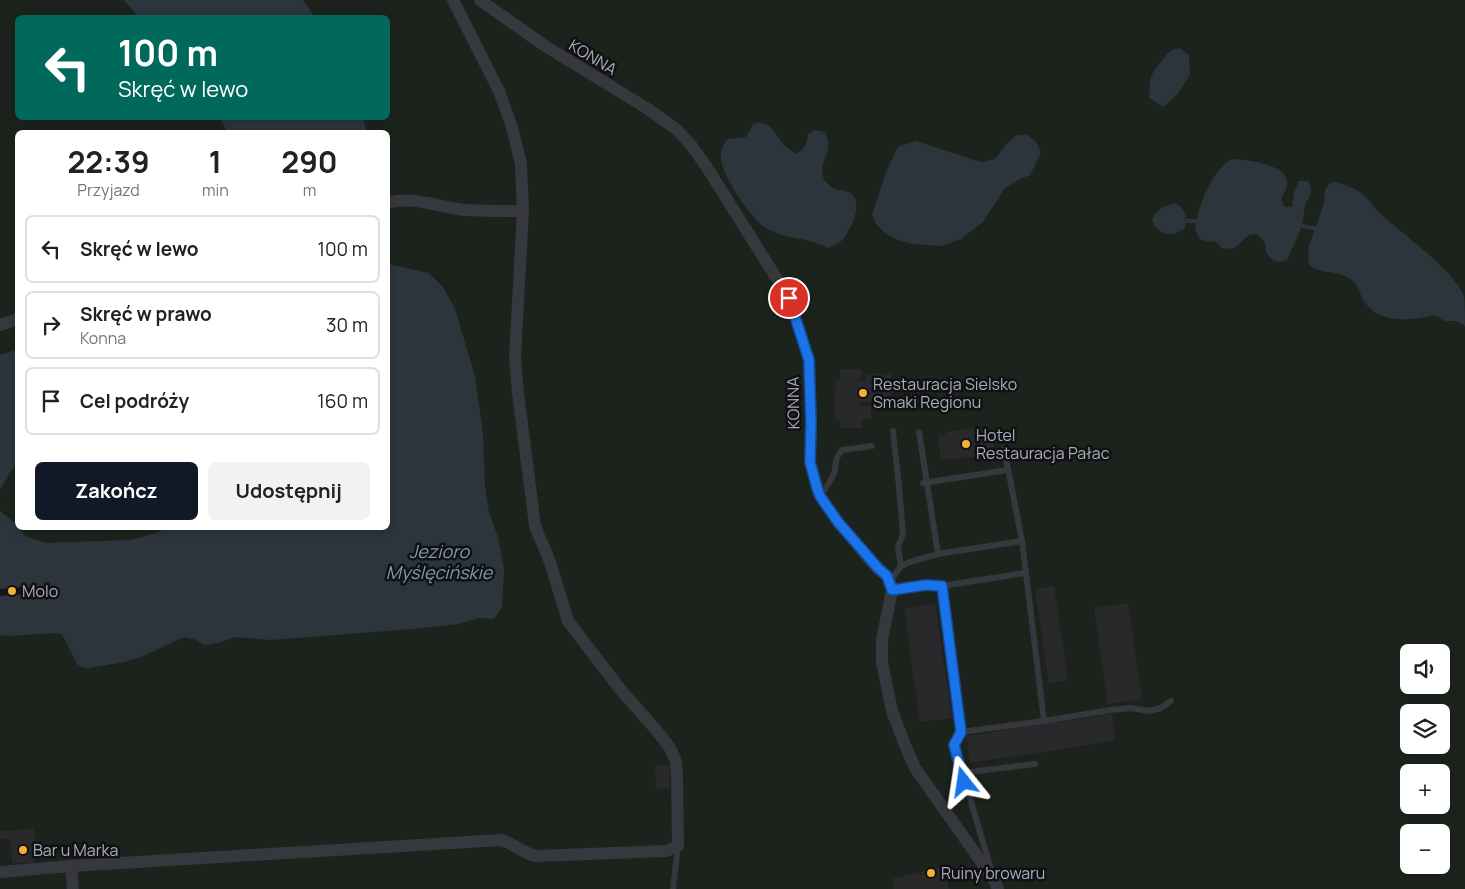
<!DOCTYPE html>
<html lang="pl">
<meta charset="utf-8">
<style>
body{margin:0;font-family:Manrope,sans-serif;background:#f2f2f2;color:#202124;height:100vh;display:flex;flex-direction:column;font-size:19px;white-space:nowrap}
*{box-sizing:border-box;margin:0}
p{font-size:16px;color:#757577}
.icon{flex:none;width:28px;height:28px;fill:none;stroke:currentColor;stroke-width:2;stroke-linecap:round;stroke-linejoin:round}
.map{position:relative;flex:1;overflow:hidden}
.drawer{position:absolute;left:15px;top:130px;width:375px;height:400px;display:flex;flex-direction:column;background:#fff;border-radius:8px;box-shadow:0 2px 8px #0003}
.drawer>*{flex:none}
.top-card{position:absolute;left:15px;top:15px;width:375px;height:105px;border-radius:8px;box-shadow:0 2px 8px #0003;background:#00695c;color:#fff;overflow:hidden}
.controls{position:absolute;left:1400px;top:644px;display:grid;gap:10px}
.controls a{display:grid;place-items:center;width:50px;height:50px;border-radius:8px;background:#fff;box-shadow:0 2px 8px #0003;font-size:25px}
.pin{position:absolute;display:grid;place-items:center;width:42px;height:42px;color:#fff;margin:-21px;border:2px solid #fff;border-radius:50%;box-shadow:0 1px 5px #0007}
.me{position:absolute;width:55px;margin:-28px;rotate:345deg;stroke-linejoin:round;filter:drop-shadow(0 0 4px #0008)}
.turn{display:flex;align-items:center;gap:18px;height:105px;padding:0 20px;font-size:22px}
.turn .icon{width:65px;height:65px;stroke-width:2.5}
.turn b{display:block;font-size:35px;line-height:42px}
.eta{display:flex;justify-content:space-evenly;align-items:center;height:85px;text-align:center}
.eta b{font-size:30px;font-weight:700;line-height:35px}
.button{display:flex;gap:10px;margin-top:auto;padding:10px 20px}
.button a{flex:1;height:58px;border-radius:8px;background:#111827;color:#fff;font-size:20px;font-weight:700;line-height:58px;text-align:center}
.button a+a{background:#f2f2f2;color:#202124}
ul{padding:0;list-style:none}
li{display:flex;align-items:center;gap:15px;height:68px;margin:0 10px 8px;padding:0 10px;border:2px solid #e0e0e0;border-radius:8px}
li div{flex:1}
li b{display:block;font-size:19px}
li em{font-style:normal}
.map>svg:first-child{display:block}
.green{fill:#1c231d;fill-rule:evenodd}
.water{fill:#2c353c}
.pier{fill:#161618}
.lines{fill:none;stroke-linecap:round;stroke-linejoin:round}
.stream{stroke:#2c353c;stroke-width:4}
.building{fill:#29292c}
.lane{stroke:#37383d;stroke-width:6}
.street{stroke:#37383d;stroke-width:12}
.route-casing{stroke:#114b97;stroke-width:12}
.route{stroke:#1a73e8;stroke-width:9}
.poi-dot{fill:#f2b134;stroke:#111113;stroke-width:2}
.labels{text-anchor:middle;stroke-width:5;stroke-linejoin:round;paint-order:stroke}
.street-label{font-size:16px;fill:#a8adb8;stroke:#111113}
.poi-label{font-size:16px;fill:#a8adb8;stroke:#111113;text-anchor:start}
.water-label{font-size:18px;font-style:italic;fill:#7f9bb3;stroke:#111113}
</style>
<div class="map">
<svg width="1465" height="889" viewBox="0 0 1465 889">
<rect width="100%" height="100%" fill="#161618"/>
<path class="green" d="M0 0H1465V889H0ZM18 18H388V118H18ZM18 132H388V528H18ZM1409 652H1441V685H1409ZM1409 712H1441V745H1409ZM1409 772H1441V805H1409ZM1409 832H1441V865H1409Z"/>
<g class="water">
<polygon points="124,0 303,0 314,17 139,17"/>
<polygon points="1179,48 1189,55 1190,75 1179,92 1164,107 1149,98 1150,79 1155,69 1170,51"/>
<polygon points="220,118 363,118 367,132 227,132"/>
<path d="M760 122 770 126 784 145 796 154C805 149 807 144 808 134L815 130 825 132C835 154 818 161 823 177 824 180 826 182 828 184 837 193 838 188 848 192 861 197 856 215 852 224 844 238 845 241 829 248 821 245 814 242 807 240 791 237 777 236 763 226 750 217 722 175 721 159 720 150 722 145 728 139L746 137 753 124Z"/>
<polygon points="1017,135 1027,135 1036,142 1041,153 1030,175 1020,179 1005,188 983,222 961,239 942,246 913,244 900,241 885,233 875,223 872,214 886,172 898,147 916,141 981,162 995,159 1007,143"/>
<path d="M1231 159C1244 159 1284 164 1287 180 1288 187 1284 193 1281 199L1285 207H1292L1294 192 1299 181H1308L1311 187V194L1305 205 1302 226 1287 260 1281 262 1274 261 1266 253 1265 243 1257 234 1249 235 1233 249 1222 248 1215 241 1208 242 1200 239 1195 229C1199 204 1210 174 1231 159Z"/>
<path d="M1333 182C1342 183 1350 186 1358 191 1369 198 1375 210 1385 218 1406 236 1455 272 1464 296 1465 304 1465 317 1465 326L1456 321H1445L1434 315C1411 321 1378 324 1364 301 1356 288 1363 287 1347 277 1334 270 1319 274 1308 264L1309 246 1324 203 1325 190 1329 184Z"/>
<path d="M1175 203C1186 209 1187 216 1185 228 1173 238 1159 236 1152 221 1154 210 1165 206 1175 203Z"/>
<polygon points="388,264 429,273 443,287 455,309 475,376 483,434 485,486 489,513 498,537 504,569 502,607 494,619 479,618 458,624 413,629 271,640 235,637 218,643 205,645 194,639 184,637 141,657 124,662 89,668 82,667 77,664 62,634 54,633 8,636 0,635 0,511 15,523 18,528 27,537 47,543 130,540 156,533 166,528 388,528"/>
<polygon points="17,349 17,464 10,472 0,490 0,355"/>
</g>
<polygon class="pier" points="24,587 24,594 0,596 0,589"/>
<g class="lines">
<g class="stream">
<polyline points="1186,221 1196,221"/>
<polyline points="1302,226 1314,228"/>
</g>
</g>
<g class="building">
<polygon points="840,369 862,369 862,379 859,379 859,381 865,381 866,374 891,374 890,402 860,402 860,406 871,406 871,419 862,419 862,428 840,428 841,420 835,420 835,403 842,403 835,402 836,379 840,380"/>
<polygon points="982,427 983,430 990,429 994,451 986,452 987,455 949,460 949,458 941,459 938,436 946,435 945,432"/>
<polygon points="1054,586 1068,681 1049,683 1035,589"/>
<polygon points="935,603 952,718 920,722 904,608"/>
<polygon points="1128,603 1142,699 1108,704 1094,608"/>
<polygon points="1112,714 1115,741 970,763 966,736"/>
<polygon points="669,765 670,788 656,789 655,766"/>
<polygon points="34,829 35,862 12,863 11,839 0,839 0,831"/>
<polygon points="943,866 949,889 894,889 892,879"/>
</g>
<g class="lines">
<g class="lane">
<polyline points="919,432 938,554 1022,541"/>
<polyline points="1004,448 1022,541 1044,721 961,732 942,586 1025,573"/>
<polyline points="923,483 1008,470"/>
<path d="M821 495C826 487 834 478 835 469 836 460 836 457 842 450L872 446"/>
<polyline points="901,566 913,561 938,554"/>
<polyline points="890,582 901,566 898,547 903,534 899,487 893,431"/>
<polyline points="892,590 926,585 942,586"/>
<polyline points="1044,721 1110,710 1131,708 1150,711 1161,708 1171,701"/>
<polyline points="961,732 954,745 991,869"/>
<polyline points="961,773 1035,764"/>
<polyline points="673,889 678,846"/>
</g>
<g class="street">
<polyline points="480,0 542,44 648,109 676,129 691,145 706,166 789,298 809,360 811,423 810,462 820,496 838,522 877,568 887,576 890,582 892,590 882,640 882,662 892,711 905,745 915,768 994,880 998,889"/>
<path d="M388 203C409 195 442 208 465 210 484 211 504 211 523 211"/>
<polyline points="0,325 18,319"/>
<polyline points="71,866 73,889"/>
<path d="M0 872 71 866 501 840C514 844 523 853 536 856L666 851 678 846 677 775 676 761 670 748 657 731 620 689 568 621 550 562 535 526 518 393 515 357 523 211 521 164 512 127 499 91 453 0"/>
</g>
</g>
<g class="lines">
<g class="route-casing">
<polyline id="route" points="789,298 809,360 811,423 810,462 817,488 820,496 838,522 878,568 887,576 892,590 926,585 942,586 961,732 954,745 964,782"/>
</g>
<use href="#route" class="route"/>
</g>
<g class="poi-dot">
<circle cx="863" cy="393" r="5"/>
<circle cx="966" cy="444" r="5"/>
<circle cx="12" cy="591" r="5"/>
<circle cx="23" cy="850" r="5"/>
<circle cx="931" cy="873" r="5"/>
</g>
<g class="labels">
<g class="street-label">
<text transform="translate(593 57) rotate(31)" y="6">KONNA</text>
<text transform="translate(793 403) rotate(-91)" y="6">KONNA</text>
</g>
<g class="poi-label">
<text x="873" y="390">Restauracja Sielsko<tspan x="873" dy="18">Smaki Regionu</tspan></text>
<text x="976" y="441">Hotel<tspan x="976" dy="18">Restauracja Pałac</tspan></text>
<text x="22" y="597">Molo</text>
<text x="33" y="856">Bar u Marka</text>
<text x="941" y="879">Ruiny browaru</text>
</g>
<g class="water-label">
<text x="439" y="558">Jezioro<tspan x="439" dy="21">Myślęcińskie</tspan></text>
</g>
</g>
</svg>
<div class="controls">
<a><svg class="icon" aria-label="sound" viewBox="0 0 24 24"><path d="M4 9h4l5-4v14l-5-4H4zM17 9q2 3 0 6"/></svg></a>
<a><svg class="icon" aria-label="layers" viewBox="0 0 24 24"><path d="M12 4l9 5-9 5-9-5zM3 14l9 5 9-5"/></svg></a>
<a>+</a>
<a>−</a>
</div>
<div class="pin" style="left:789px;top:298px;background:#d93025"><svg class="icon" aria-label="arrive" viewBox="0 0 24 24"><path d="M6 21V4h12l-3 4 3 4H6"/></svg></div>
<svg class="me" style="left:964px;top:782px" viewBox="-20 -20 40 40"><path d="M0-17L14 15 0 8-14 15z" fill="#1a73e8" stroke="#fff" stroke-width="4"/></svg>
<div class="top-card">
<div class="turn"><svg class="icon" aria-label="left" viewBox="0 0 24 24"><path d="M17 20v-9H6M10 6l-5 5 5 5"/></svg><div><b>100 m</b>Skręć w lewo</div></div>
</div>
<section class="drawer">
<div class="eta">
<div><b>22:39</b><p>Przyjazd</p></div>
<div><b>1</b><p>min</p></div>
<div><b>290</b><p>m</p></div>
</div>
<ul>
<li><svg class="icon" aria-label="left" viewBox="0 0 24 24"><path d="M17 20v-9H6M10 6l-5 5 5 5"/></svg><div><b>Skręć w lewo</b></div><em>100 m</em></li>
<li><svg class="icon" aria-label="right" viewBox="0 0 24 24"><path d="M7 20v-9h11M14 6l5 5-5 5"/></svg><div><b>Skręć w prawo</b><p>Konna</p></div><em>30 m</em></li>
<li><svg class="icon" aria-label="arrive" viewBox="0 0 24 24"><path d="M6 21V4h12l-3 4 3 4H6"/></svg><div><b>Cel podróży</b></div><em>160 m</em></li>
</ul>
<div class="button"><a>Zakończ</a><a>Udostępnij</a></div>
</section>
</div>
